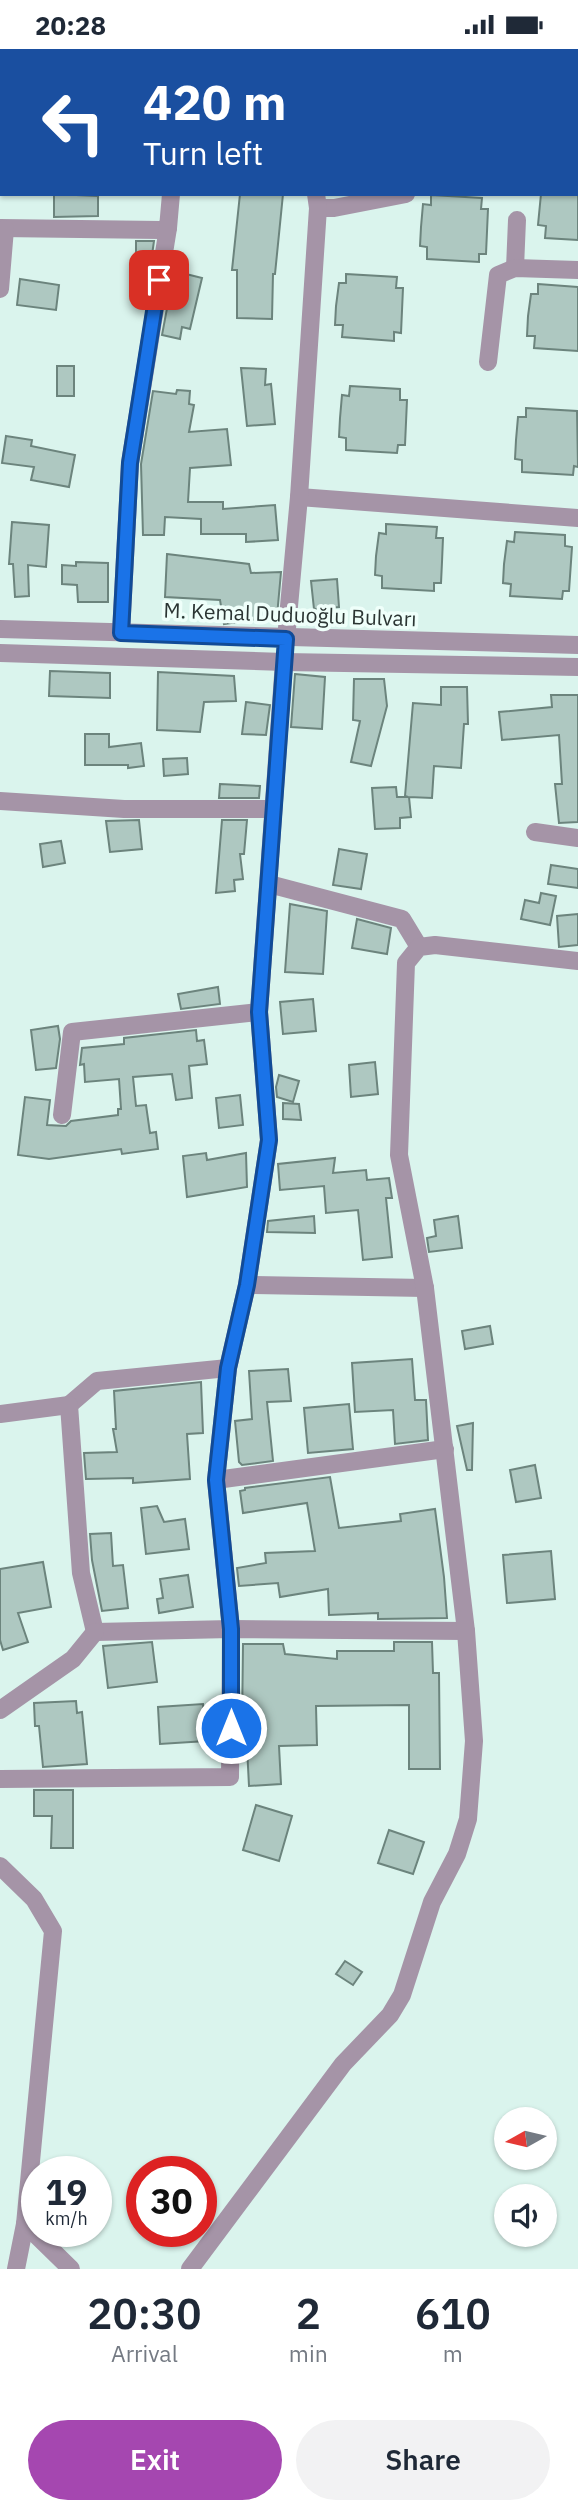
<!DOCTYPE html>
<meta charset="utf-8">
<style>
body{margin:0;font-family:"IBM Plex Sans",sans-serif;background:#f2f2f3;color:#1f2937;height:100vh;display:flex;flex-direction:column;font-size:26px;white-space:nowrap}
*{box-sizing:border-box;margin:0}
p{font-size:23px;color:#747a83}
.icon{flex:none;width:38px;height:38px;fill:none;stroke:currentColor;stroke-width:2;stroke-linecap:round;stroke-linejoin:round}
.map{position:relative;height:2220px;overflow:hidden}
.details{display:flex;flex-direction:column;background:#fff;flex:1}
.details>*{flex:none}
.top-card{position:absolute;left:0px;top:0px;width:579px;height:147px;box-shadow:0 2px 5px #0004;background:#1a4fa0;color:#fff;overflow:hidden}
.needle{width:46px;rotate:262deg}
.fabs{position:absolute;left:494px;top:2058px;display:grid;gap:14px}
.fabs a{display:grid;place-items:center;width:63px;height:63px;border-radius:50%;background:#fff;box-shadow:0 2px 5px #0004;font-size:35px}
.speed{position:absolute;left:21px;top:2107px;display:flex;gap:14px;font-size:35px;font-weight:700;text-align:center}
.speed>*{display:grid;place-content:center;width:91px;height:91px;border-radius:50%;background:#fff;box-shadow:0 2px 5px #0004;line-height:1}
.speed small{font-size:18px;font-weight:400}
.speed .limit{border:10px solid #d22;background:#fff;color:#111}
.pin{position:absolute;display:grid;place-items:center;width:60px;height:60px;color:#fff;margin:-30px;border-radius:14px;box-shadow:0 4px 10px #0006}
.me{position:absolute;width:77px;margin:-38px;rotate:0deg;stroke-linejoin:round;filter:drop-shadow(0 0 5px #0008)}
.turn{display:flex;align-items:center;gap:24px;height:147px;padding:0 28px;font-size:32px}
.turn .icon{width:91px;height:91px;stroke-width:2.5}
.turn b{display:block;font-size:49px;line-height:60px}
.eta{display:flex;justify-content:space-evenly;align-items:center;height:119px;text-align:center}
.eta b{font-size:42px;font-weight:600;line-height:49px}
.action{display:flex;gap:14px;margin-top:auto;padding:14px 28px}
.action a{flex:1;height:80px;border-radius:42px;background:#a547b0;color:#fff;font-size:28px;font-weight:600;line-height:80px;text-align:center}
.action a+a{background:#f2f2f3;color:#1f2937}
.status{display:flex;justify-content:space-between;align-items:center;height:49px;padding:0 35px;background:#fff;direction:ltr}
.status svg{height:19px;fill:currentColor}
.map>svg:first-child{display:block}
.building{fill:#aec8c1;stroke:#6c847d;stroke-width:2}
.lines{fill:none;stroke-linecap:round;stroke-linejoin:round}
.minor{stroke:#a594a7;stroke-width:18}
.tertiary{stroke:#a594a7;stroke-width:18}
.route-casing{stroke:#114b97;stroke-width:18}
.route{stroke:#1a73e8;stroke-width:12}
.labels{text-anchor:middle;stroke-width:7;stroke-linejoin:round;paint-order:stroke}
.street-label{font-size:21px;fill:#2b3533;stroke:#effffa}
</style>
<div class="status"><b>20:28</b><svg viewBox="0 0 49 12"><path d="M0 12V9h3v3zM5 12V6h3v6zM10 12V3h3v9zM15 12V0h3v12zM26 1h20v11H26zM47 4h2v5h-2z"/></svg></div>
<div class="map">
<svg width="578" height="2220" viewBox="0 0 578 2220">
<rect width="100%" height="100%" fill="#daf4ed"/>
<g class="building">
<polygon points="54,145 98,147 98,167 54,168"/>
<polygon points="240,145 283,145 275,225 273,225 272,270 237,269 237,221 232,221"/>
<polygon points="541,145 578,145 578,191 545,189 546,177 538,176"/>
<polygon points="431,146 482,149 481,160 488,160 486,205 479,205 479,213 427,210 427,198 420,197 421,178 423,155 431,156"/>
<polygon points="136,192 154,192 151,213 136,213"/>
<polygon points="174,222 202,229 190,280 182,278 180,290 162,286"/>
<polygon points="346,225 397,228 396,239 403,239 401,284 394,283 394,292 342,288 343,276 335,276 336,257 339,234 346,234"/>
<polygon points="20,230 59,236 56,261 17,256"/>
<polygon points="538,235 578,238 578,302 534,299 535,287 527,287 528,267 531,245 538,245"/>
<rect x="57" y="317" width="17" height="30"/>
<polygon points="241,319 266,320 265,336 271,335 275,375 247,377"/>
<polygon points="350,337 400,340 400,351 407,351 405,396 398,396 397,404 346,401 346,389 339,388 340,369 342,346 349,347"/>
<polygon points="177,341 190,342 189,355 194,356 189,383 227,380 231,416 190,419 188,453 223,453 223,460 275,456 278,491 246,493 246,485 201,485 201,470 165,468 164,486 143,486 141,415 153,342 176,345"/>
<polygon points="526,359 577,362 578,418 574,417 573,426 522,423 522,411 515,410 516,391 518,368 526,368"/>
<polygon points="6,387 32,391 31,397 75,406 69,438 31,431 34,418 2,414"/>
<polygon points="12,473 49,476 46,518 28,516 29,547 15,548 13,515 9,515"/>
<polygon points="386,475 437,478 436,489 443,489 442,513 441,534 434,534 434,542 382,539 382,527 375,526 376,507 379,484 386,485"/>
<polygon points="515,483 565,486 565,497 572,498 569,542 563,542 562,550 510,547 511,535 503,534 504,515 507,492 514,493"/>
<polygon points="167,505 249,515 251,524 281,523 277,567 224,575 220,551 165,548"/>
<polygon points="76,513 108,514 108,553 78,553 77,536 62,535 62,516 76,517"/>
<polygon points="337,530 339,558 314,560 311,532"/>
<polygon points="50,622 110,624 110,649 49,647"/>
<polygon points="158,623 234,627 236,652 204,653 200,683 157,681"/>
<polygon points="295,625 325,628 322,680 291,678"/>
<polygon points="354,630 384,630 387,657 371,717 351,713 360,672 353,671"/>
<polygon points="441,638 467,638 468,675 464,675 461,719 434,717 432,749 409,748 411,768 400,769 400,779 375,780 372,739 396,738 397,748 408,748 405,747 413,654 441,656"/>
<polygon points="551,646 578,646 578,773 559,774 555,735 562,735 559,686 502,691 499,663 552,658"/>
<polygon points="246,653 270,656 266,686 242,685"/>
<polygon points="85,685 109,685 109,698 141,694 144,717 128,719 128,716 85,716"/>
<polygon points="187,709 188,725 164,727 163,710"/>
<polygon points="220,735 260,737 259,749 219,749"/>
<polygon points="139,771 142,800 110,803 106,772"/>
<polygon points="222,771 247,771 244,805 240,805 243,830 234,831 235,842 216,844"/>
<polygon points="61,792 65,814 43,818 40,795"/>
<polygon points="339,800 367,805 361,840 333,836"/>
<polygon points="551,816 578,820 578,839 548,835"/>
<polygon points="541,844 556,847 550,876 521,870 525,851 539,854"/>
<polygon points="290,855 327,862 323,925 285,923"/>
<polygon points="578,865 578,896 559,898 557,867"/>
<polygon points="357,870 391,879 387,905 352,899"/>
<polygon points="218,938 220,955 181,960 178,945"/>
<polygon points="313,950 316,982 283,985 280,953"/>
<polygon points="58,977 60,990 56,1019 36,1021 31,981"/>
<polygon points="196,981 197,992 204,991 207,1015 189,1017 192,1049 176,1051 172,1025 133,1028 136,1057 146,1056 150,1084 156,1083 158,1100 122,1105 121,1100 49,1110 18,1106 25,1048 50,1051 47,1076 66,1077 71,1072 118,1066 118,1060 121,1060 119,1030 85,1033 84,1015 80,1016 82,999 124,995 124,989"/>
<polygon points="375,1013 378,1045 351,1048 349,1016"/>
<polygon points="279,1026 299,1032 293,1053 277,1048 276,1038"/>
<polygon points="240,1046 243,1076 219,1079 216,1049"/>
<polygon points="283,1054 299,1055 301,1071 283,1070"/>
<polygon points="206,1104 207,1111 246,1104 247,1138 187,1148 183,1107"/>
<polygon points="335,1109 333,1124 366,1121 367,1131 389,1129 392,1149 386,1149 392,1208 363,1211 358,1161 326,1164 324,1137 280,1141 278,1115"/>
<polygon points="314,1167 315,1184 267,1183 268,1172"/>
<polygon points="458,1167 462,1199 429,1203 427,1189 436,1187 434,1171"/>
<polygon points="490,1277 493,1295 465,1300 462,1282"/>
<polygon points="412,1310 415,1351 426,1351 428,1391 395,1395 393,1361 355,1363 352,1314"/>
<polygon points="288,1320 291,1352 267,1353 273,1412 242,1416 239,1413 235,1372 252,1370 249,1322"/>
<polygon points="201,1333 203,1384 187,1385 190,1430 133,1434 133,1429 86,1430 84,1404 117,1403 113,1380 116,1380 114,1342"/>
<polygon points="349,1355 353,1400 308,1404 304,1359"/>
<polygon points="473,1374 472,1421 467,1421 457,1377"/>
<polygon points="535,1416 541,1449 516,1453 510,1421"/>
<polygon points="330,1428 339,1479 401,1472 400,1465 435,1460 444,1528 447,1569 378,1570 378,1564 329,1566 328,1540 280,1548 278,1534 239,1537 237,1519 266,1514 265,1504 315,1502 307,1454 243,1464 240,1442 245,1441 245,1439"/>
<polygon points="157,1457 164,1473 185,1470 189,1500 146,1505 141,1459"/>
<polygon points="111,1484 113,1517 123,1516 128,1559 102,1562 92,1511 90,1485"/>
<polygon points="551,1502 555,1550 507,1554 503,1506"/>
<polygon points="43,1513 51,1558 18,1564 28,1593 3,1601 0,1591 0,1520"/>
<polygon points="188,1526 193,1558 159,1564 157,1550 163,1549 160,1530"/>
<polygon points="152,1593 157,1633 108,1639 103,1597"/>
<polygon points="394,1593 432,1593 433,1624 439,1624 440,1720 409,1720 409,1656 316,1657 317,1696 279,1697 281,1735 249,1737 246,1679 242,1679 243,1595 283,1595 285,1605 337,1610 337,1602 394,1602"/>
<polygon points="76,1652 77,1664 82,1663 87,1715 43,1718 39,1677 35,1677 34,1654"/>
<polygon points="203,1655 206,1692 160,1695 158,1658"/>
<polygon points="34,1741 73,1741 73,1799 51,1799 52,1767 34,1767"/>
<polygon points="256,1756 292,1767 279,1812 243,1801"/>
<polygon points="389,1781 424,1793 413,1825 378,1814"/>
<polygon points="345,1912 362,1923 353,1936 336,1925"/>
</g>
<g class="lines">
<g class="minor">
<polyline points="167,0 167,2"/>
<polyline points="324,2 324,0"/>
<polyline points="0,31 2,32"/>
<polyline points="578,113 578,112"/>
<polyline points="318,159 334,159 406,145"/>
<polyline points="0,179 160,181 168,179"/>
<polyline points="515,219 517,171"/>
<polyline points="0,240 5,180"/>
<polyline points="488,313 498,226 515,219 578,221"/>
<polyline points="299,448 578,469"/>
<polyline points="121,584 130,414 168,179 171,145"/>
<polyline points="286,590 299,448 318,159 316,145"/>
<polyline points="0,752 124,760 273,760"/>
<polyline points="535,783 578,789"/>
<polyline points="269,835 402,870 419,898"/>
<polyline points="62,1066 72,983 259,963"/>
<polyline points="247,1236 425,1239"/>
<polyline points="69,1356 97,1332 228,1319"/>
<polyline points="0,1365 69,1356 81,1524 95,1583"/>
<polyline points="216,1431 445,1400"/>
<polyline points="95,1583 231,1580 466,1582"/>
<polyline points="0,1661 73,1610 95,1583"/>
<polyline points="0,1730 230,1728 231,1580 216,1431 228,1319 247,1236 269,1091 259,963 284,613"/>
<polyline points="0,1817 34,1850 53,1882 25,2175 16,2220"/>
<polyline points="25,2175 71,2220"/>
<polyline points="190,2220 343,2015 390,1966 402,1946 432,1853 457,1805 468,1770 474,1692 466,1582 425,1239 399,1106 406,914 419,898 435,896 578,912"/>
</g>
<g class="tertiary">
<polyline points="0,580 578,596"/>
<polyline points="0,604 284,613 578,618"/>
</g>
</g>
<g class="lines">
<g class="route-casing">
<polyline id="route" points="159,231 130,414 121,584 286,590 259,963 269,1091 247,1236 228,1319 216,1431 231,1580 231,1679"/>
</g>
<use href="#route" class="route"/>
</g>
<g class="labels">
<g class="street-label">
<text transform="translate(290 566) rotate(2)" y="7">M. Kemal Duduoğlu Bulvarı</text>
</g>
</g>
</svg>
<div class="fabs">
<a><svg class="needle" viewBox="-14 -14 28 28"><path d="M0-13l5 13h-10z" fill="#e53935"/><path d="M0 13l5-13h-10z" fill="#747a83"/></svg></a>
<a><svg class="icon" aria-label="sound" viewBox="0 0 24 24"><path d="M4 9h4l5-4v14l-5-4H4zM17 9q2 3 0 6"/></svg></a>
</div>
<div class="speed"><div>19<small>km/h</small></div><div class="limit">30</div></div>
<div class="pin" style="left:159px;top:231px;background:#d93025"><svg class="icon" aria-label="arrive" viewBox="0 0 24 24"><path d="M6 21V4h12l-3 4 3 4H6"/></svg></div>
<svg class="me" style="left:231px;top:1679px" viewBox="-20 -20 40 40"><circle r="17" fill="#1a73e8" stroke="#fff" stroke-width="3"/><path d="M0-11L8 9 0 5-8 9z" fill="#fff"/></svg>
<div class="top-card">
<div class="turn"><svg class="icon" aria-label="left" viewBox="0 0 24 24"><path d="M17 20v-9H6M10 6l-5 5 5 5"/></svg><div><b>420 m</b>Turn left</div></div>
</div>
</div>
<section class="details">
<div class="eta">
<div><b>20:30</b><p>Arrival</p></div>
<div><b>2</b><p>min</p></div>
<div><b>610</b><p>m</p></div>
</div>
<div class="action"><a>Exit</a><a>Share</a></div>
</section>
